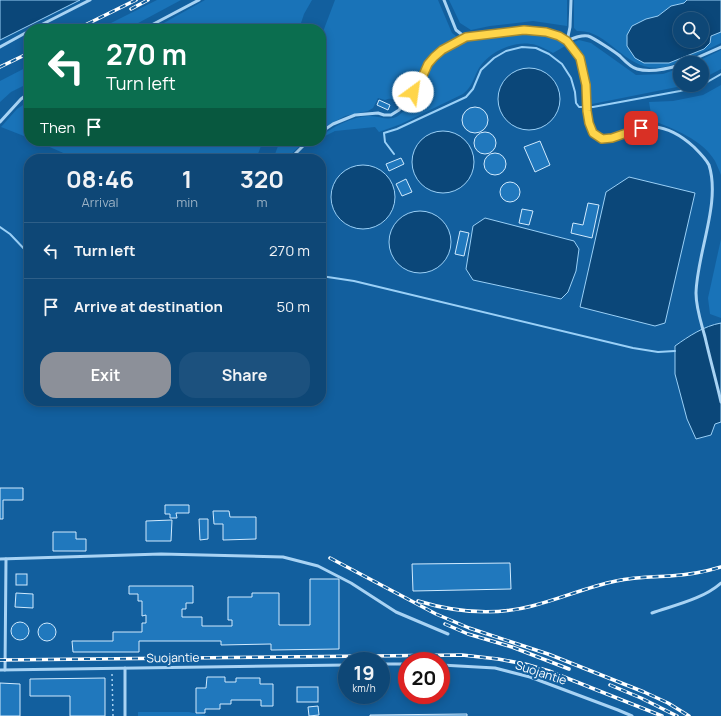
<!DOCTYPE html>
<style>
body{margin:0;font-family:Manrope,sans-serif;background:#1c517e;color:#f1f3f6;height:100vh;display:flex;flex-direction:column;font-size:15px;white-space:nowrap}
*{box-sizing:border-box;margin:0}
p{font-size:13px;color:#9bb2c5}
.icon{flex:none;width:22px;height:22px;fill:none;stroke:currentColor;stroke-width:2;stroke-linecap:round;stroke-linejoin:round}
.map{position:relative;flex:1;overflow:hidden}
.panel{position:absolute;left:24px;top:154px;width:302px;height:252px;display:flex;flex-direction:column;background:#0e4776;border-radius:16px;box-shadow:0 2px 10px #0003,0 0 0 1px #2e5f88}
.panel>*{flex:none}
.banner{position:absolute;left:24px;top:24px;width:302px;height:122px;border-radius:16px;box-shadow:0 2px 10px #0003,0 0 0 1px #2e5f88;background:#0b6e4f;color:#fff;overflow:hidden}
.controls{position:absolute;left:673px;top:12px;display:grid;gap:8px}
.controls a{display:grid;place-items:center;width:36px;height:36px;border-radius:50%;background:#0e4776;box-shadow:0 2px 10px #0003,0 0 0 1px #2e5f88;font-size:20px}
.speed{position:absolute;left:338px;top:652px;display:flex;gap:8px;font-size:20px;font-weight:700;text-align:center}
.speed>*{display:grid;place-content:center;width:52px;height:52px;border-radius:50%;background:#0e4776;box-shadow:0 2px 10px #0003,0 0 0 1px #2e5f88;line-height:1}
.speed small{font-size:10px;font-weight:400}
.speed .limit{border:6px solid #d22;background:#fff;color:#111}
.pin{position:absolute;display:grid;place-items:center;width:34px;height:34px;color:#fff;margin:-17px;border-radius:8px;box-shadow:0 2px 6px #0006}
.me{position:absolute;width:44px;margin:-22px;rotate:31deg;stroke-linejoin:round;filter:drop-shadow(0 0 3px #0008)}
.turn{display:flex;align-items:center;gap:14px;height:84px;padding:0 16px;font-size:18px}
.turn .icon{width:52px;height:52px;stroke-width:2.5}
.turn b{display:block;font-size:28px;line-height:34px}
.then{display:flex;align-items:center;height:38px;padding:0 16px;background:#0003;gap:8px;font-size:15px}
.eta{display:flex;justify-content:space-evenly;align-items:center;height:68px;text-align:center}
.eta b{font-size:24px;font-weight:700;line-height:28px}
.cta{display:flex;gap:8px;margin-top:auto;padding:8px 16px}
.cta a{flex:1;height:46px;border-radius:16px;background:#8c9099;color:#fff;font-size:16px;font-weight:700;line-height:46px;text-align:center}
.cta a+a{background:#1c517e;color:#f1f3f6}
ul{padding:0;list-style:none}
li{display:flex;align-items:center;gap:12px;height:56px;padding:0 16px;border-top:1px solid #2e5f88}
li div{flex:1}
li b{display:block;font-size:15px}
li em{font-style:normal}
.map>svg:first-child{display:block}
.green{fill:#1973b8}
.water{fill:#0b4779;stroke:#9ad0f7;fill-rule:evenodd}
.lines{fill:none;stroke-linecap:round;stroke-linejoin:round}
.stream{stroke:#9ad0f7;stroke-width:2}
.building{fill:#2078bd;stroke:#d0eafe}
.path{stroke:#a8d3f4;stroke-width:1.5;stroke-dasharray:2 3;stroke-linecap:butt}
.service{stroke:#a8d3f4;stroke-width:3}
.rail-casing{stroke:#fff;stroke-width:3.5}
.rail{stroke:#125f9e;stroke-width:2;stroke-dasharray:6;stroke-linecap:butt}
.route-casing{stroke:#a68a30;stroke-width:10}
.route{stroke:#ffd54a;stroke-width:7}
.labels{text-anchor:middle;stroke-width:4;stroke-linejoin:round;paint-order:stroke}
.street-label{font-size:12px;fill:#fff;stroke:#125f9e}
</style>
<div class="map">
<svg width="721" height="716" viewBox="0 0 721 716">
<rect width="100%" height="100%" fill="#125f9e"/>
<g class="green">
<polygon points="157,0 181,0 127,29 99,29"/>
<polygon points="205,0 312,0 304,14 299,29 153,29"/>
<path d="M335 0H438L452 33 457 37 444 44 428 59 415 83 400 105C395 100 392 97 385 100L378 98 373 108 368 111 345 116 321 129V37Z"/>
<polygon points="449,0 567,0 567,26 533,21 490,26 471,30 460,23"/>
<path d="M574 0H687L684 3 671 6 658 16 646 19 688 55 704 49 711 36 721 32V43C704 51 683 63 664 67 625 74 610 29 577 31L574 28Z"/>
<path d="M528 33C543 34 555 37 567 45L553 53C548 50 542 47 536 45 516 39 490 51 479 68 473 78 473 86 463 94L401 124 379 132 375 127 335 131 321 138V136C335 126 351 117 368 116 379 115 387 122 398 116 411 107 423 81 429 68 435 56 449 45 462 41 467 40 474 41 480 40 496 38 511 34 528 33Z"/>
<path d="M579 40 591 43 636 75 663 74 680 68V85H687L592 104C590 83 588 58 574 42Z"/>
<polygon points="721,50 721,69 702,79 702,63 694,63"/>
<polygon points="29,66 29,83 11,92 0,102 0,81"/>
<path d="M721 85V175C719 170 717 165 715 161 702 139 673 129 652 120L649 102 673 101 703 95Z"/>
<polygon points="29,101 29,138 1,127 17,109"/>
<polygon points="36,141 263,141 256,159 77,159"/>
<polygon points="280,141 305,141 286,159 273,159"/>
<polygon points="721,239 721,318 710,314 708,298"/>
<polygon points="138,712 189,712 209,716 138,716"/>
</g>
<g class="water">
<polygon points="0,0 80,0 0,40"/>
<path d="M687 0H721V32L711 36 710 43 704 49 669 63H644L635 58 627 46V35L632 26 646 19 658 16 671 6 684 3ZM680 19H702V41H680Z"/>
<circle cx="529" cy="99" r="31"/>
<circle cx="443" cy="162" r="31"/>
<circle cx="363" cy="197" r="32"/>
<polygon points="629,177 695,193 665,323 655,326 580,307 606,192"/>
<circle cx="420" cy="242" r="31"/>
<polygon points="485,218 574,241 579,249 576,271 568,292 561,299 473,280 466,269 473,226"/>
<path d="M721 323V422L715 424 711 435 696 439 687 419 675 374V346C689 336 704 326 721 323Z"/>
</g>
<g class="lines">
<g class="stream">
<polyline points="394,154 385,142 384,133 397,129 466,97 473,89 481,70 494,58 506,51 522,47 536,48 549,54 562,64 571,78 575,92 576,103 579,107 593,107 680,91 702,85 721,74"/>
<polyline points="0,227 10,234 29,254"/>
<polyline points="321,276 354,281 633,348 658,352 675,351"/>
</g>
</g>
<g class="building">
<polygon points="379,100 390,105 388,110 377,105"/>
<circle cx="475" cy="120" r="13"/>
<circle cx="485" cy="143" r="11"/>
<polygon points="540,141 550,165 535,172 524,147"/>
<circle cx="495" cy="164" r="11"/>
<polygon points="401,158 404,164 389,171 386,164"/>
<polygon points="406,179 412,192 402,196 396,184"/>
<circle cx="510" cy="192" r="10"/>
<polygon points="588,203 599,205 592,238 571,233 573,223 583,225"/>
<polygon points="522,209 533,211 529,225 519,223"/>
<polygon points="460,231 469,233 464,256 455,254"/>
<polygon points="0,488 23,488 23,500 3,500 3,519 0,519"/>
<polygon points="165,505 189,505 189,513 176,513 177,518 170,518 170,514 165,514"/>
<polygon points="213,511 229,511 230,517 256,517 256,539 223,540 223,524 214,524"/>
<polygon points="199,519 208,519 208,539 200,540"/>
<polygon points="172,520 171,541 146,541 146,521"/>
<polygon points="53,532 76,532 76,539 86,539 86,551 53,551"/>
<polygon points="510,563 511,589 413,591 412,564"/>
<rect x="16" y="574" width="11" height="11"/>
<polygon points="310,579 339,579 339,649 271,650 271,644 221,645 221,641 139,641 139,652 73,652 72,641 113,641 113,632 142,632 142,623 146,623 146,615 142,616 142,601 138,601 138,594 129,594 129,586 193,586 193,603 186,603 186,609 182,609 182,617 202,617 202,626 232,626 232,620 228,620 228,597 252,597 252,593 279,593 279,625 310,625"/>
<polygon points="16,593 33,594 33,608 15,607"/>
<circle cx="20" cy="631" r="9"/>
<circle cx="47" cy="632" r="9"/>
<polygon points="207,677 225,677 225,682 236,682 236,678 260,678 260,684 273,684 273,706 261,706 261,700 231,700 231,704 220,704 220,709 205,709 205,713 196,713 196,688 206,688"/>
<polygon points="105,678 105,716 70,716 70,696 30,696 30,679"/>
<polygon points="0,683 20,684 20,716 0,716"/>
<rect x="297" y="687" width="21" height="15"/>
<polygon points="318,706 319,715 309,716 308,707"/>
<polygon points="467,714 467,716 370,716 370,715"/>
</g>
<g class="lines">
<polyline class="path" points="112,674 113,716"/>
<g class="service">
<path d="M444 0 456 30 465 37C493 38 516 26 545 31 571 36 584 61 586 86 588 107 582 125 602 139 620 138 636 126 654 127 670 128 683 137 694 147 699 152 706 159 709 165 721 203 697 253 696 293 696 308 701 322 705 337 710 359 716 380 721 402"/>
<polyline points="33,29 90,0"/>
<polyline points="144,29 199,0"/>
<path d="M567 41C574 38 580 35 588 36 594 38 615 52 620 56 625 61 630 67 637 69 651 73 667 69 680 65"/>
<polyline points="567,41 570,27 571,0"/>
<polyline points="0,47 29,31"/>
<polyline points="685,63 721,47"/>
<polyline points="0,122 21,99 29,93"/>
<polyline points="321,132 333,124 355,115 378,113 384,115 391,115 399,110 420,82 428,64 434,57 442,50 465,37"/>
<polyline points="290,159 308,141"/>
<polyline points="0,559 161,554 283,557 318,566 351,583 396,612 448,634"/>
<path d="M652 613C675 605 703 599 721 583"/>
<polyline points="381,664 407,664"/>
<polyline points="441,665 495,668 530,677 618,710 632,716"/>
<polyline points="0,670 347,665"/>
<polyline points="5,670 6,559"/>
<polyline points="125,716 125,668"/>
</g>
<g class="rail-casing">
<g id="rail">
<polyline points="131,9 148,0"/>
<polyline points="77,29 136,0"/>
<polyline points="0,67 29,53"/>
<polyline points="330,558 436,614 469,628 548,654 644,692 668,703 689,716"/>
<path d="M418 601C454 612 494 616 532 606 560 599 587 587 616 581 634 577 652 577 670 576 687 575 705 572 721 567"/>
<polyline points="445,624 468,634 512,647 569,669"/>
<polyline points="0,660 462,655 498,659 525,664 549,671 662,716"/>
<polyline points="610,685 641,698 677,716"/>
</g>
</g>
<use href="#rail" class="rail"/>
</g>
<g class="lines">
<g class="route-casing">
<polyline id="route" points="413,92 420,82 428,64 434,57 442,50 466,37 524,30 546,32 559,36 567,41 580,58 586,85 587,111 589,123 593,133 602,139 612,138 641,128"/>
</g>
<use href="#route" class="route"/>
</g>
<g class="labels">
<g class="street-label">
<text transform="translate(173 658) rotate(-1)" y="4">Suojantie</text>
<text transform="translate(541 673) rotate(18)" y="4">Suojantie</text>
</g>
</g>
</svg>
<div class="controls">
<a><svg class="icon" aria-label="search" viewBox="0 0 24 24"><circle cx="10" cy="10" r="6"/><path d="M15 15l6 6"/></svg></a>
<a><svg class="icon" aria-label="layers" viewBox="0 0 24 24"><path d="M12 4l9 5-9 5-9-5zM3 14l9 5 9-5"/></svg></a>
</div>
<div class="speed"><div>19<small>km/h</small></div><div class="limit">20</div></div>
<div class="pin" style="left:641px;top:128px;background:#d93025"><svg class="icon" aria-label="arrive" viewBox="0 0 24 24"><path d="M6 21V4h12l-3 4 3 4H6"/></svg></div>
<svg class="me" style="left:413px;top:92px" viewBox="-20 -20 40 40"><circle r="19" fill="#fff"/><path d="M0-13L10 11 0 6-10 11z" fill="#ffd54a"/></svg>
<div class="banner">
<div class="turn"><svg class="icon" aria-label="left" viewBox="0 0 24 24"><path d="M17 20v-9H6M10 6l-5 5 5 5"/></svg><div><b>270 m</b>Turn left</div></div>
<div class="then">Then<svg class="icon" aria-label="arrive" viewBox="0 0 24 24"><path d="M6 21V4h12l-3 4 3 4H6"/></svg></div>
</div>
<section class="panel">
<div class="eta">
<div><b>08:46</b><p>Arrival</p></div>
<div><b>1</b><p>min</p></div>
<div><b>320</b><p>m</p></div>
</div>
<ul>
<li><svg class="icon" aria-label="left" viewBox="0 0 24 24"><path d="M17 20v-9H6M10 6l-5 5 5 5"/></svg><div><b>Turn left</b></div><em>270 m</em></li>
<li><svg class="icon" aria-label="arrive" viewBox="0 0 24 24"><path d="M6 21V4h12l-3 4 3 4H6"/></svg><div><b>Arrive at destination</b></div><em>50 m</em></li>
</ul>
<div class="cta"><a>Exit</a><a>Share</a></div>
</section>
</div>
